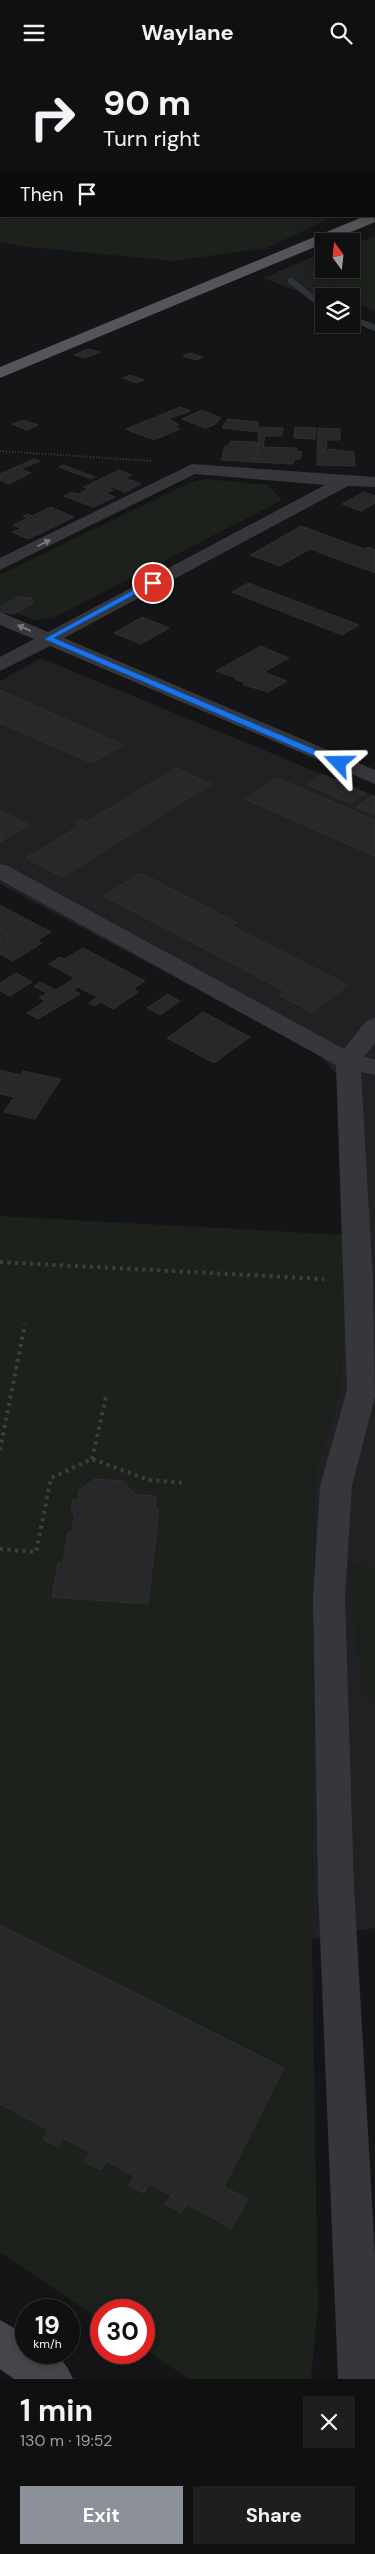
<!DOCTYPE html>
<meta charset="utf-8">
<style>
body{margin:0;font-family:"DM Sans",sans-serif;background:#1e1e1f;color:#f1f3f6;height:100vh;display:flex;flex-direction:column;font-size:19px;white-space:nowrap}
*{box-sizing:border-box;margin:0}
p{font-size:16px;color:#9c9d9f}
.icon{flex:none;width:28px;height:28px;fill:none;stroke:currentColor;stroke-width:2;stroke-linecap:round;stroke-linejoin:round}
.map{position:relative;height:2314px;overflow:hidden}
.details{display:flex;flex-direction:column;background:#101011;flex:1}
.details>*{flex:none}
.banner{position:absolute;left:0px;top:0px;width:375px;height:152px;box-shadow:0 2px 8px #0003,0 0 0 1px #303031;background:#101011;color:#f1f3f6;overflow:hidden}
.needle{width:32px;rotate:345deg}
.tools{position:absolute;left:315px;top:168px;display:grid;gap:10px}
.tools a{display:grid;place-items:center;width:45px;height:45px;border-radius:0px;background:#101011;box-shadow:0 2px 8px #0003,0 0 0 1px #303031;font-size:25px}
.speed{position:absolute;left:15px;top:2234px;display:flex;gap:10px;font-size:25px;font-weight:700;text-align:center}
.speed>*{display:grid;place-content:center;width:65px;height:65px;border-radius:50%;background:#101011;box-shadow:0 2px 8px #0003,0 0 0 1px #303031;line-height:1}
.speed small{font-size:12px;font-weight:400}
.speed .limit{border:8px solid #d22;background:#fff;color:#111}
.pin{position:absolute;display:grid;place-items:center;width:42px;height:42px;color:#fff;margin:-21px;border:2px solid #fff;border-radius:50%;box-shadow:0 1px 5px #0007}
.me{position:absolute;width:55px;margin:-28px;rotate:293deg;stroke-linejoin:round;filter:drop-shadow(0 0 4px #0008)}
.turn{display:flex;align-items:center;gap:18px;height:105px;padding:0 20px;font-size:22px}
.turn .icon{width:65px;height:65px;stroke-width:2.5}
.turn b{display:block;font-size:35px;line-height:42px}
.then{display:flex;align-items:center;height:48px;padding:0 20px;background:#0003;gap:10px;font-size:19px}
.round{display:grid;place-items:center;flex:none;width:52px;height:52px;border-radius:0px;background:#1e1e1f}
.headline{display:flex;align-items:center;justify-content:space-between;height:85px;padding:0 20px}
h1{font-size:30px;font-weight:700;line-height:38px}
.cta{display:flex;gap:10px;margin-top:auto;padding:10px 20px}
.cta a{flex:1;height:58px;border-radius:0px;background:#8c9099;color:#fff;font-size:20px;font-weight:700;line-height:58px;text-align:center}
.cta a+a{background:#1e1e1f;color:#f1f3f6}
header{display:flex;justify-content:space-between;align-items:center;height:65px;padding:0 20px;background:#101011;font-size:22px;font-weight:700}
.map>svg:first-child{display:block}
.built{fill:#212124}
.green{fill:#1c211c}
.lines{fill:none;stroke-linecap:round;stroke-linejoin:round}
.stream{stroke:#2d3439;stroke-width:6}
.building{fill:#28282b;stroke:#2f2f32}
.path-far1{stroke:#3d3e42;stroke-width:2;stroke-dasharray:1 2;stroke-linecap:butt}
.path{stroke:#3d3e42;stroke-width:4;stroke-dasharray:3 4.5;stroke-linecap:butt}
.lane{fill:#36373b;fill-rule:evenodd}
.street{fill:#36373b;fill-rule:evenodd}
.secondary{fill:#45464b;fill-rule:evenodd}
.primary{fill:#53555a;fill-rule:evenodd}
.oneway{fill:#75787e}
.route{fill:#1a73e8;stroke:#114b97}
</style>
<header><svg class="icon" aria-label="menu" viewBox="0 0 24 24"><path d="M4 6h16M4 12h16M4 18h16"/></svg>Waylane<svg class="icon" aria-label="search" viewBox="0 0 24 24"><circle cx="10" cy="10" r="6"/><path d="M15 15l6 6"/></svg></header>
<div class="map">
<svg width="375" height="2314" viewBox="0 0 375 2314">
<rect width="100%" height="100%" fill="#151517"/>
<g class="built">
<polygon points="0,0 375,0 375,42 374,1 1,1 1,10"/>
<polygon points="324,187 324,191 313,197 314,203 326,211 330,222 339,231 324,231 324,236 263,213"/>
<polygon points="41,593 375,731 375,1863 312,1874 315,1406 340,1322 345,1170 337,1010 321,991 0,819 0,616"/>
</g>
<g class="green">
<polygon points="0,86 1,151 335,151 267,183 173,196 19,181 0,177"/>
<polygon points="375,171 375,246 351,237 351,231 339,231 330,222 326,211 314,203 315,197 324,192 324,204 351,204 351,180"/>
<polygon points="205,414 268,420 282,435 53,553 34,555 0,541 0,510 191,417"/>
<polygon points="0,1151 345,1170 340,1322 315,1407 312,1874 318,2242 311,2314 189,2314 144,2284 144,2245 101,2245 101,2255 0,2187"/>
<polygon points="348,1497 375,1503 375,1638 363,1632"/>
</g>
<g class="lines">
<g class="stream">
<polyline points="291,216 324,242"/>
<polyline points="351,253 375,263"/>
</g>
</g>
<g class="building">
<polygon points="88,284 100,287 85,293 74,290"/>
<polygon points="190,288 203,292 196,295 183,291"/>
<polygon points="130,310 144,315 136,318 123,313"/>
<polygon points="180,342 191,346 168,354 179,360 174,362 180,364 154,375 126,364"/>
<polygon points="202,345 221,353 214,360 205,363 182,354"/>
<polygon points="228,354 258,357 258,367 222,363"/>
<polygon points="23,355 38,360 27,365 12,359"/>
<polygon points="259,362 283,363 282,371 265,371 263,382 297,383 297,386 302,387 300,394 295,394 293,399 254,397 258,381"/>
<polygon points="295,362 316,363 315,374 294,373"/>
<polygon points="318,363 340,364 340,375 327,375 326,386 317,386"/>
<polygon points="230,376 257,377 258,381 254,397 221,395 225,381 228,381"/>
<polygon points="329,384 354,387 355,401 317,400 317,386 329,386"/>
<polygon points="34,394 40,396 21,404 31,408 9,419 0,415 0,409"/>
<polygon points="63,400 95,412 91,414 59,402"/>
<polygon points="119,405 132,410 125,413 141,419 125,427 96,416"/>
<polygon points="96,416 111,422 107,423 113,425 106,428 86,421"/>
<polygon points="86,421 106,428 115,432 93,442 64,431 72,427 78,429 88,424 83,422"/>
<polygon points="364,427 375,431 375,438 361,446 342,439"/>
<polygon points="51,442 74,452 37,470 13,460 28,453 23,451 28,449 32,451"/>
<polygon points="301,461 364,484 367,482 375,485 375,508 310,484 280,501 250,490"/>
<polygon points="20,464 36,470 28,474 12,467"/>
<polygon points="248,518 359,560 342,570 232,527"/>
<polygon points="19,532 31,533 34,538 14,549 0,547 2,544 0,542"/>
<polygon points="142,552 169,563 141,579 114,568"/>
<polygon points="261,581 289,593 264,607 287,616 268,627 244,620 244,618 235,614 237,613 216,606"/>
<polygon points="0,625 123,680 92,698 0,658"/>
<polygon points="176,703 211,719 62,812 26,793 80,761 75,758 82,754 87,757"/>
<polygon points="323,710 338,716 322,726 308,720"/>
<polygon points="277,713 375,755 375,791 245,734"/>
<polygon points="338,716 351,722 335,732 322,726"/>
<polygon points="351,722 365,728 350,738 335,732"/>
<polygon points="372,731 375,732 375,750 356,742"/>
<polygon points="0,745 29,760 0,777"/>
<polygon points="141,808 237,858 201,882 104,831"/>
<polygon points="0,840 22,852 0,865"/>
<polygon points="22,852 51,867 37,876 42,878 13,896 0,889 0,886 15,877 6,872 9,869 1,865"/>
<polygon points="232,861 348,920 312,947 279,930 285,926 201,882"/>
<polygon points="0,865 9,869 6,872 15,877 0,886"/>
<polygon points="83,883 113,899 59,935 34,921 40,917 56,925 75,913 49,899 60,892 65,894"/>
<polygon points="113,899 145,916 133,924 138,927 113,944 101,937 95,941 89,938 97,932 78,922"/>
<polygon points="16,908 32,917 10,931 0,926 0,918"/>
<polygon points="73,925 80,929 38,954 33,951"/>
<polygon points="47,928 59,935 33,951 27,948 46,936 39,933"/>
<polygon points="168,929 180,936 160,950 147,943"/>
<polygon points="203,947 250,972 214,998 167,973"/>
<polygon points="0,1005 20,1010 23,1006 61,1014 35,1054 4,1047 14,1032 0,1029"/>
<polygon points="95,1414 123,1416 136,1430 156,1431 155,1443 159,1444 148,1539 52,1532 58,1498 63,1498 68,1467 72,1467 75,1449 71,1448 73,1434 78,1435 79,1425"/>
<polygon points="0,1860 284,2003 209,2151 0,2039"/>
<polygon points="48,2065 63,2073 58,2082 43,2074"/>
<polygon points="90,2087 106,2096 101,2105 84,2097"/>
<polygon points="134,2111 149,2119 144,2128 129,2121"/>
<polygon points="224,2122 248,2134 231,2164 209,2151"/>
<polygon points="171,2131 187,2140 181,2148 165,2139"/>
</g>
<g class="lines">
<polyline class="path-far1" points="0,386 152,396"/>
<g class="path">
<polyline points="0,1197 324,1214"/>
<polyline points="0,1385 25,1259"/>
<polyline points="92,1394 106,1332"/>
<polyline points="0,1484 36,1487 51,1413 92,1394 149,1415 186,1418"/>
</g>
<g class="lane">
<polygon points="177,0 198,0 198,1 178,1"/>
<polygon points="0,18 1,19 1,25 0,24"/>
<polygon points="375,24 375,30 374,31 374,25"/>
<polygon points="374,59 375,59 375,66 374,65"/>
</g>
<g class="street">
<polygon points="192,399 375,412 375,422 348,421 64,573 375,705 375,719 50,581 0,606 0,592 34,574 0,560 0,547 48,567 325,420 195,409 0,505 0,493"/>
<polygon points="0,799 8,801 344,984 366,956 375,953 375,978 364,992 375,994 375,1010 361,1007 373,1216 375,1332 352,1421 345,1532 354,1822 375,2190 375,2314 338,2314 318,1822 313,1532 320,1421 347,1325 336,1000 0,815"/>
</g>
<path class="secondary" d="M0 2255 26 2270V2288C53 2288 62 2288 73 2314H14L0 2304Z"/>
<polygon class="primary" points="374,148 375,157 0,313 0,302 365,151 374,151"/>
</g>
<defs><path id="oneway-solid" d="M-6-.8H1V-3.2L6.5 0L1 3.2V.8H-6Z" transform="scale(1.25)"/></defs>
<g class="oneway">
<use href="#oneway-solid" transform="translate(44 478) rotate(-26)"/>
<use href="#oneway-solid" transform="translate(24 563) rotate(-157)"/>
</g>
<polygon class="route" points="150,516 156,518 54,573 342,696 342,700 336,700 44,574"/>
</svg>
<div class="tools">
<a><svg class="needle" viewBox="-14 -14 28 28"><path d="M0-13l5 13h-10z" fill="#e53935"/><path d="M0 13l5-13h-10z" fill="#9c9d9f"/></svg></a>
<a><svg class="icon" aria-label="layers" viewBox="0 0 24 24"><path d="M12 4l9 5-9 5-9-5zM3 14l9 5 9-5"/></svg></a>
</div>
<div class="speed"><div>19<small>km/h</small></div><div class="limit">30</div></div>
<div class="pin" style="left:153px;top:518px;background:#d93025"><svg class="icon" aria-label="arrive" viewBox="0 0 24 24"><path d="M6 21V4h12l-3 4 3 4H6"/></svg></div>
<svg class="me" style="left:339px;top:698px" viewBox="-20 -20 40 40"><path d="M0-17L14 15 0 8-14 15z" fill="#1a73e8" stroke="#fff" stroke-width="4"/></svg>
<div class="banner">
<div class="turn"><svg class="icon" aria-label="right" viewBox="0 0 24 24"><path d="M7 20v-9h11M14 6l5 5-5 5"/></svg><div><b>90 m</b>Turn right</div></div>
<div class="then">Then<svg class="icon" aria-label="arrive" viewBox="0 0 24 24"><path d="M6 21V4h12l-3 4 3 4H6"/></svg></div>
</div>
</div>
<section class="details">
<div class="headline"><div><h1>1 min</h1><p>130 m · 19:52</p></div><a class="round"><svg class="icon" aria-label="close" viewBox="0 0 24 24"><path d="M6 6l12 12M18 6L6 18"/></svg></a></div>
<div class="cta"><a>Exit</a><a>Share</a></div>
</section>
